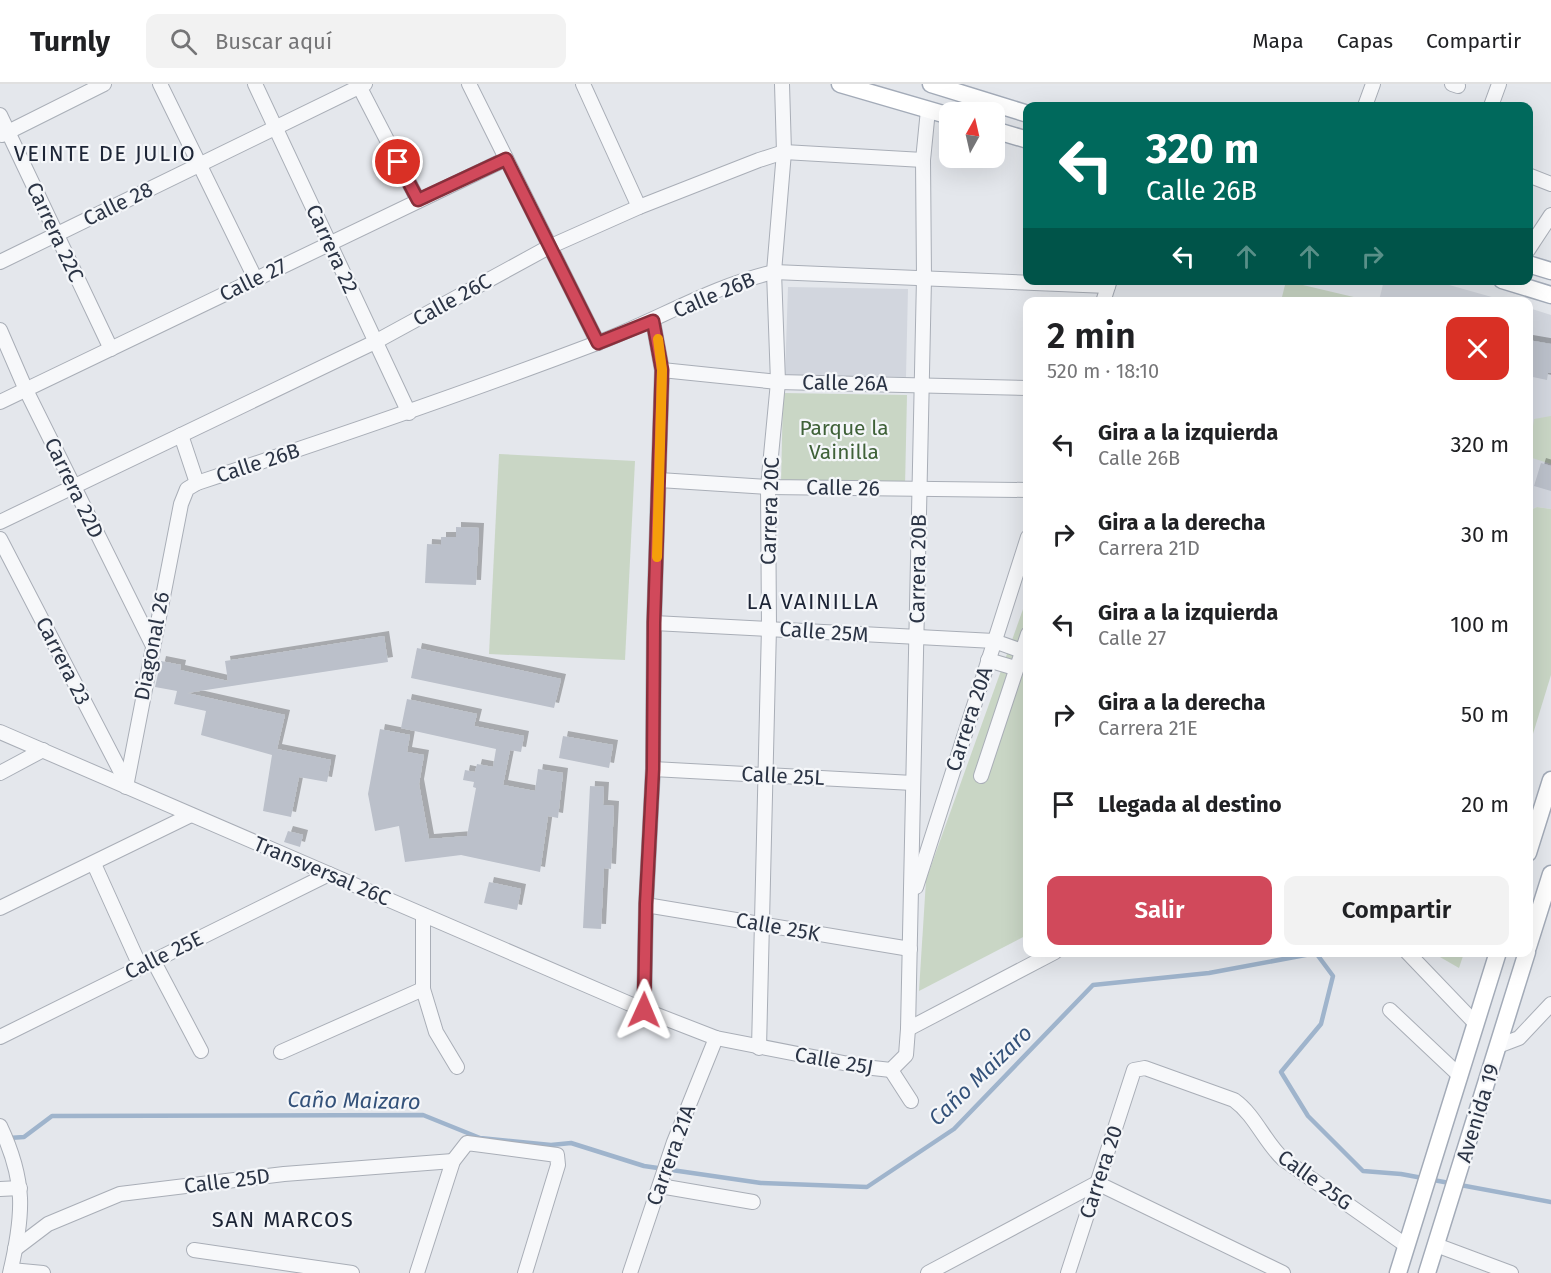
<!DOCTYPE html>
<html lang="es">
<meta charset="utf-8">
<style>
body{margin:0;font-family:"Fira Sans",sans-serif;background:#f2f2f2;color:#202124;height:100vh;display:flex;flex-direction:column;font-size:22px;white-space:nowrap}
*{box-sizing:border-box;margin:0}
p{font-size:20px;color:#757577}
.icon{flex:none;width:33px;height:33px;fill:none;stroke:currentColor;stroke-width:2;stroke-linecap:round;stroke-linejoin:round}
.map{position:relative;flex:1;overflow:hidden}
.side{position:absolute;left:1023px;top:213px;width:510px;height:660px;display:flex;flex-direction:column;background:#fff;border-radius:12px;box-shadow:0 6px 24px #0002}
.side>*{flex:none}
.hud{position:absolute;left:1023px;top:18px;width:510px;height:183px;border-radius:12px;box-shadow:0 6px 24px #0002;background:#00695c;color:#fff;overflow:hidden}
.needle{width:39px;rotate:8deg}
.tools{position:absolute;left:939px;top:18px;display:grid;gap:12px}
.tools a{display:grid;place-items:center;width:66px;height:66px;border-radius:12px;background:#fff;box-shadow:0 6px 24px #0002;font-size:30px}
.pin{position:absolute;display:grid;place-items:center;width:51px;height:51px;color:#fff;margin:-26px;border:3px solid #fff;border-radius:50%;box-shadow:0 2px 6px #0007}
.me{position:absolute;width:66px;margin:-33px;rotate:1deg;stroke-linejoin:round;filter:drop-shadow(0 0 4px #0008)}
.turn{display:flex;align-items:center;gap:21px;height:126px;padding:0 24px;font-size:27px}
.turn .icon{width:78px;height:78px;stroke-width:2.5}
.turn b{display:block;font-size:42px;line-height:51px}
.lanes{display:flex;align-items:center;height:57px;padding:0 24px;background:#0003;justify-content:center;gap:30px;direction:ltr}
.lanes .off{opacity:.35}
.round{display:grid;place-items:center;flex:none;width:63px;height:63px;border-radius:12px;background:#f2f2f2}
.head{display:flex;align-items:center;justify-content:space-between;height:102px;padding:0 24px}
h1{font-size:36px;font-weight:600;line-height:45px}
.action{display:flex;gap:12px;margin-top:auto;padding:12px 24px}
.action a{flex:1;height:69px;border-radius:12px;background:#d1495b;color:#fff;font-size:24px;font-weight:600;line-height:69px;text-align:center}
.action a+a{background:#f2f2f2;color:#202124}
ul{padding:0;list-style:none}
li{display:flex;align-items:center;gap:18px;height:90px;padding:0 24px}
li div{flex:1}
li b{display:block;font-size:22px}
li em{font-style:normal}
header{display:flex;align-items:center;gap:36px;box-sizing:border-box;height:84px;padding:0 30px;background:#fff;border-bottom:2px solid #e0e0e0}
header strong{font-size:28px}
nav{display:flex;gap:33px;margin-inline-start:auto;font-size:21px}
.search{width:420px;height:54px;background:#f2f2f2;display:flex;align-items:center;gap:15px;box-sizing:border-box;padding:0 21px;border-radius:12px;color:#757577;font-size:22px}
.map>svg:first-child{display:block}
.built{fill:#d2d6de}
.green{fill:#c9d6c5}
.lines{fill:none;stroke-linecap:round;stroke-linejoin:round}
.stream{stroke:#9fb4cc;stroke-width:4.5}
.building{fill:#bbc0ca;filter:url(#shadow)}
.minor-casing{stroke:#a9aeb7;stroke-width:16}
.major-casing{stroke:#a3abb8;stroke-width:19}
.minor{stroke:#f7f8fa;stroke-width:14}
.major{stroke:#fff;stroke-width:16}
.route-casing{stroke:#882f3b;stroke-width:15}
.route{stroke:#d1495b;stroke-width:10}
.slow{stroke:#f59e0b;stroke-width:10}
.labels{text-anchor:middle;stroke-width:4.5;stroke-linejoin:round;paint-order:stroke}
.street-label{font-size:21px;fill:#2b3445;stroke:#f4f6f9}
.park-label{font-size:21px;fill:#3f6138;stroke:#f4f6f9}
.neighbourhood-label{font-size:22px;letter-spacing:1.5px;fill:#1d2536;stroke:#f4f6f9}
.water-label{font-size:22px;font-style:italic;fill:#34527a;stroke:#f4f6f9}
</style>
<header>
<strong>Turnly</strong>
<div class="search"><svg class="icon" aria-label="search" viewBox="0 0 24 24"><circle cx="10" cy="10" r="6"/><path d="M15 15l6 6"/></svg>Buscar aquí</div>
<nav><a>Mapa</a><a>Capas</a><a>Compartir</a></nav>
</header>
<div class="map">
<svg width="1551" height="1189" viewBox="0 0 1551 1189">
<defs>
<filter id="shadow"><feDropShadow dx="5" dy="-5" stdDeviation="0" flood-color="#0004"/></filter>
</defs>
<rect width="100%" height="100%" fill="#e4e7ec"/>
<g class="built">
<polygon points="1384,196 1435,197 1506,217 1379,217"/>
<polygon points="788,203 908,205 906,293 785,291"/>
<polygon points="1529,224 1551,231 1551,425 1537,423 1529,427"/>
</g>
<g class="green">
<polygon points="1286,197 1362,215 1361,217 1281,217"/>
<polygon points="783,309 907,311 905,403 781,400"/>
<polygon points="1551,332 1551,380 1529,373 1534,335"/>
<polygon points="499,370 635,377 625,576 489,570"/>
<polygon points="1537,423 1551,425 1551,591 1529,663 1528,427"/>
<polygon points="1027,514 1027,851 919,907 926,796"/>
<polygon points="1433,869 1464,869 1459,884"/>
</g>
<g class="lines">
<polyline class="stream" points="9,1054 24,1053 52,1032 423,1031 480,1054 551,1061 571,1059 644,1082 761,1099 867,1103 954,1045 1093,901 1209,889 1316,869 1333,892 1321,940 1281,988 1308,1032 1363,1087 1401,1090 1551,1118"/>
</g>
<g class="building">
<polygon points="1528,256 1551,260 1551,289 1548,289 1547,296 1528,292"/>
<polygon points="1541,379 1551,382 1551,407 1534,402"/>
<polygon points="456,443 479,444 476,501 425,499 427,460 441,461 441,453 456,453"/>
<polygon points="384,552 388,578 187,609 285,631 277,665 331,676 327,698 299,693 291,733 263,727 272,671 201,651 206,627 174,620 177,607 155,603 161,577 181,581 180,586 228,597 225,577"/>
<polygon points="417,564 561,595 554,624 411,594"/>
<polygon points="407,615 477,630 474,642 524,652 521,668 510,666 503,701 535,707 538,685 563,689 558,734 548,732 540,788 461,771 405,778 399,742 375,747 368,710 380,645 410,651 407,668 424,671 419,700 429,755 467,752 476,704 473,703 474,698 463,696 465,686 475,688 477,680 493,683 496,665 401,644"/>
<polygon points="563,652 613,661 609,684 559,674"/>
<polygon points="590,702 604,703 603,721 614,722 611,785 604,784 601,845 583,844"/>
<polygon points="288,747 303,751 300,763 284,758"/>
<polygon points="489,798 521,805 517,826 484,819"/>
</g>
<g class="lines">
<g class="minor-casing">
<g id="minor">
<polyline points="160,0 255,194"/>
<polyline points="255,0 409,329"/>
<polyline points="358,0 418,116"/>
<polyline points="469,0 598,259"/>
<polyline points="583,0 639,123"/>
<polyline points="1452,0 1458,2"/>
<polyline points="1365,22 1373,0"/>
<polyline points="1491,22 1499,0"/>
<polyline points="0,31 111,265"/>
<polyline points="2,51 104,0"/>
<polyline points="1528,91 1551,100"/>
<polyline points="1528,166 1551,131"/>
<polyline points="0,178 365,0"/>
<polyline points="1103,218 1110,196"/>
<polyline points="0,246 26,306 152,560"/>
<polyline points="662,286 778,298 1028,304"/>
<polyline points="0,318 506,75"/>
<polyline points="181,351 197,399"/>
<polyline points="659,396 768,403 1028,406"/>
<polyline points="0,438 375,258 549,163 639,123 759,76 784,68 923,76"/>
<polyline points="0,455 126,698"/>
<polyline points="654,539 994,557 1022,567"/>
<polyline points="988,576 1015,584"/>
<polyline points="0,648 644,926 716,954 864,983 891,986 906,971 908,945 924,194 923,76 928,26"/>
<polyline points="653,685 913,699"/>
<polyline points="0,689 43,666"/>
<polyline points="981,692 1028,550"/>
<path d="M126 703 181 420 187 405 197 399C331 355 465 309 597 259 656 237 712 202 774 188L1108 202"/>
<polyline points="94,780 140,882"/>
<polyline points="916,803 1028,453"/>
<polyline points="646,821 910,865"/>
<polyline points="0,824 191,731"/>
<polyline points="423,831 423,905 436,948 457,983"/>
<polyline points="1407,868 1476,940"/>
<polyline points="153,876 201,967"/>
<polyline points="644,926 646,821 653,685 654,539 662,286 653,237"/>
<polyline points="1390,926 1460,992"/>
<polyline points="908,945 1055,868"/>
<polyline points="0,953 329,790"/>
<polyline points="1498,962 1519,954 1551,920"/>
<polyline points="759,964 769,543 768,403 778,298 774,188 784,68 782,0"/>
<polyline points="281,968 423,905"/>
<polyline points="891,986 911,1017"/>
<path d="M0 1042C26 1097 24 1130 10 1189"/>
<polyline points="660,1102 753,1118"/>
<polyline points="0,1105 20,1104"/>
<polyline points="1436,1161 1511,1189"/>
<polyline points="15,1165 48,1140 120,1110 284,1090 453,1077"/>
<polyline points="194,1166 352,1189"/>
<polyline points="11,1186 43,1189"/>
<polyline points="417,1189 453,1077 467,1059 557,1071 558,1081 525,1189"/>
<polyline points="630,1189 674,1058 716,954"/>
<polyline points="928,1189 1097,1099 1283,1189"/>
<path d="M1068 1189 1134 986 1145 984 1234 1016C1255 1031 1264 1057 1283 1075L1407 1162"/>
</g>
</g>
<g class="major-casing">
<g id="major">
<polyline points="840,0 950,32"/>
<polyline points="931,0 1028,30"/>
<polyline points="994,46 1028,56"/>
<polyline points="1528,180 1551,187"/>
<polyline points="1502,196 1551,211"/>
<polyline points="1528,769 1551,696"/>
<polyline points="1528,863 1551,790"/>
<polyline points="1398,1189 1498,868"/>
<polyline points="1427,1189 1527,868"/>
</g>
</g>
<use href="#minor" class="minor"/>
<use href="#major" class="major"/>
</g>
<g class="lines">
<g class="route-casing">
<polyline id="route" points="398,78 418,116 506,75 598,259 653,237 662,286 654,539 653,685 646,820 644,926"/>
</g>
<use href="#route" class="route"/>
<polyline class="slow" points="657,473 662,286 658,255"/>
</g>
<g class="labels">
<g class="street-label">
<text transform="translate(118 120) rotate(-26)" y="7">Calle 28</text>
<text transform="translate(55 148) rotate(65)" y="7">Carrera 22C</text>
<text transform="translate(332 165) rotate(65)" y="7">Carrera 22</text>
<text transform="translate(253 196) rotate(-26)" y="7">Calle 27</text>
<text transform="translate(714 211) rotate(-23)" y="7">Calle 26B</text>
<text transform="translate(452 216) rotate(-29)" y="7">Calle 26C</text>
<text transform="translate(845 299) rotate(1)" y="7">Calle 26A</text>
<text transform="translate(258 379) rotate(-18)" y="7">Calle 26B</text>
<text transform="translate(74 404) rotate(64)" y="7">Carrera 22D</text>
<text transform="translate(843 404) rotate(1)" y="7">Calle 26</text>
<text transform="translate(770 427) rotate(-88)" y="7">Carrera 20C</text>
<text transform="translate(918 485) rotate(-89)" y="7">Carrera 20B</text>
<text transform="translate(824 548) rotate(4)" y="7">Calle 25M</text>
<text transform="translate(152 562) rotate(-79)" y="7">Diagonal 26</text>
<text transform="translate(63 577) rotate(63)" y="7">Carrera 23</text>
<text transform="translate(969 635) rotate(-72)" y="7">Carrera 20A</text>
<text transform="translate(783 692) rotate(3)" y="7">Calle 25L</text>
<text transform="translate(322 787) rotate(23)" y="7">Transversal 26C</text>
<text transform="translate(778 843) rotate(10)" y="7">Calle 25K</text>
<text transform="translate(164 871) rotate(-26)" y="7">Calle 25E</text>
<text transform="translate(834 977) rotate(10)" y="7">Calle 25J</text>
<text transform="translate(1478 1029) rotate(-73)" y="7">Avenida 19</text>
<text transform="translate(671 1071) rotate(-70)" y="7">Carrera 21A</text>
<text transform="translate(1101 1088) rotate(-72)" y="7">Carrera 20</text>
<text transform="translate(1315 1096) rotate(36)" y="7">Calle 25G</text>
<text transform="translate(227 1097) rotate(-7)" y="7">Calle 25D</text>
</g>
<g class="park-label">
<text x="844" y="351">Parque la<tspan x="844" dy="24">Vainilla</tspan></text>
</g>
<g class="neighbourhood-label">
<text x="105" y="77">VEINTE DE JULIO</text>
<text x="813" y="525">LA VAINILLA</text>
<text x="283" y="1143">SAN MARCOS</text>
</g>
<g class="water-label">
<text transform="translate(980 991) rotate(-44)" y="8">Caño Maizaro</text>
<text transform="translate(354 1016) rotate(1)" y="8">Caño Maizaro</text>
</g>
</g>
</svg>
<div class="tools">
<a><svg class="needle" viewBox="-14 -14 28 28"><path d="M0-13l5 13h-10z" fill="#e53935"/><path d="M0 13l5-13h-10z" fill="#757577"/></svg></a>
</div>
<div class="pin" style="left:398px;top:78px;background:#d93025"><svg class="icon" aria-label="arrive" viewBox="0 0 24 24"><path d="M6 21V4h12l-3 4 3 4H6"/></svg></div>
<svg class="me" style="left:644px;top:926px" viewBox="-20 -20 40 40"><path d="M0-17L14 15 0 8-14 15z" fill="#d1495b" stroke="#fff" stroke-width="4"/></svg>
<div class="hud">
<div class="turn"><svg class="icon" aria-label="left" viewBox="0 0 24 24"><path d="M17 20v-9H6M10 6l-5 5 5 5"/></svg><div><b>320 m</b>Calle 26B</div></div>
<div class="lanes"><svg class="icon" aria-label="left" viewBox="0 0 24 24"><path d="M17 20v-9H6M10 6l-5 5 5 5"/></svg><svg class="icon off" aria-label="ahead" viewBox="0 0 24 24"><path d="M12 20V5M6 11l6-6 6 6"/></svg><svg class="icon off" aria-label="ahead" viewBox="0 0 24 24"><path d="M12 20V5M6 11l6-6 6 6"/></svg><svg class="icon off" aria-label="right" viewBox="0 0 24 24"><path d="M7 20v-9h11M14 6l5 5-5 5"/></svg></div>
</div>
<section class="side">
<div class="head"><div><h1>2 min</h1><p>520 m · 18:10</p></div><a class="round" style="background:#d93025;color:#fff"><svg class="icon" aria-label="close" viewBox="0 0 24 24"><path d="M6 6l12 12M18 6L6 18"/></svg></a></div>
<ul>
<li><svg class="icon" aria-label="left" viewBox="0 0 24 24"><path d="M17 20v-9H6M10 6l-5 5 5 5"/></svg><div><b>Gira a la izquierda</b><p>Calle 26B</p></div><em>320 m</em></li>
<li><svg class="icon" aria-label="right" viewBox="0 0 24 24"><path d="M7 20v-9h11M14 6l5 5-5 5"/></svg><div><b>Gira a la derecha</b><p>Carrera 21D</p></div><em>30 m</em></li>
<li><svg class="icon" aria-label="left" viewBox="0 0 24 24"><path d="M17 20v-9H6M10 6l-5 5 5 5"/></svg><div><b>Gira a la izquierda</b><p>Calle 27</p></div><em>100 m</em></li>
<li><svg class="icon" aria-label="right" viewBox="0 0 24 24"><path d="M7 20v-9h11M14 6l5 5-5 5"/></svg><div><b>Gira a la derecha</b><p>Carrera 21E</p></div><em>50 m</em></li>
<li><svg class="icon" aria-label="arrive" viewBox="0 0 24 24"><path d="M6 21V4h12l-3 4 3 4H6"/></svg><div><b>Llegada al destino</b></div><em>20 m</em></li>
</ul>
<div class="action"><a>Salir</a><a>Compartir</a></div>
</section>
</div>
